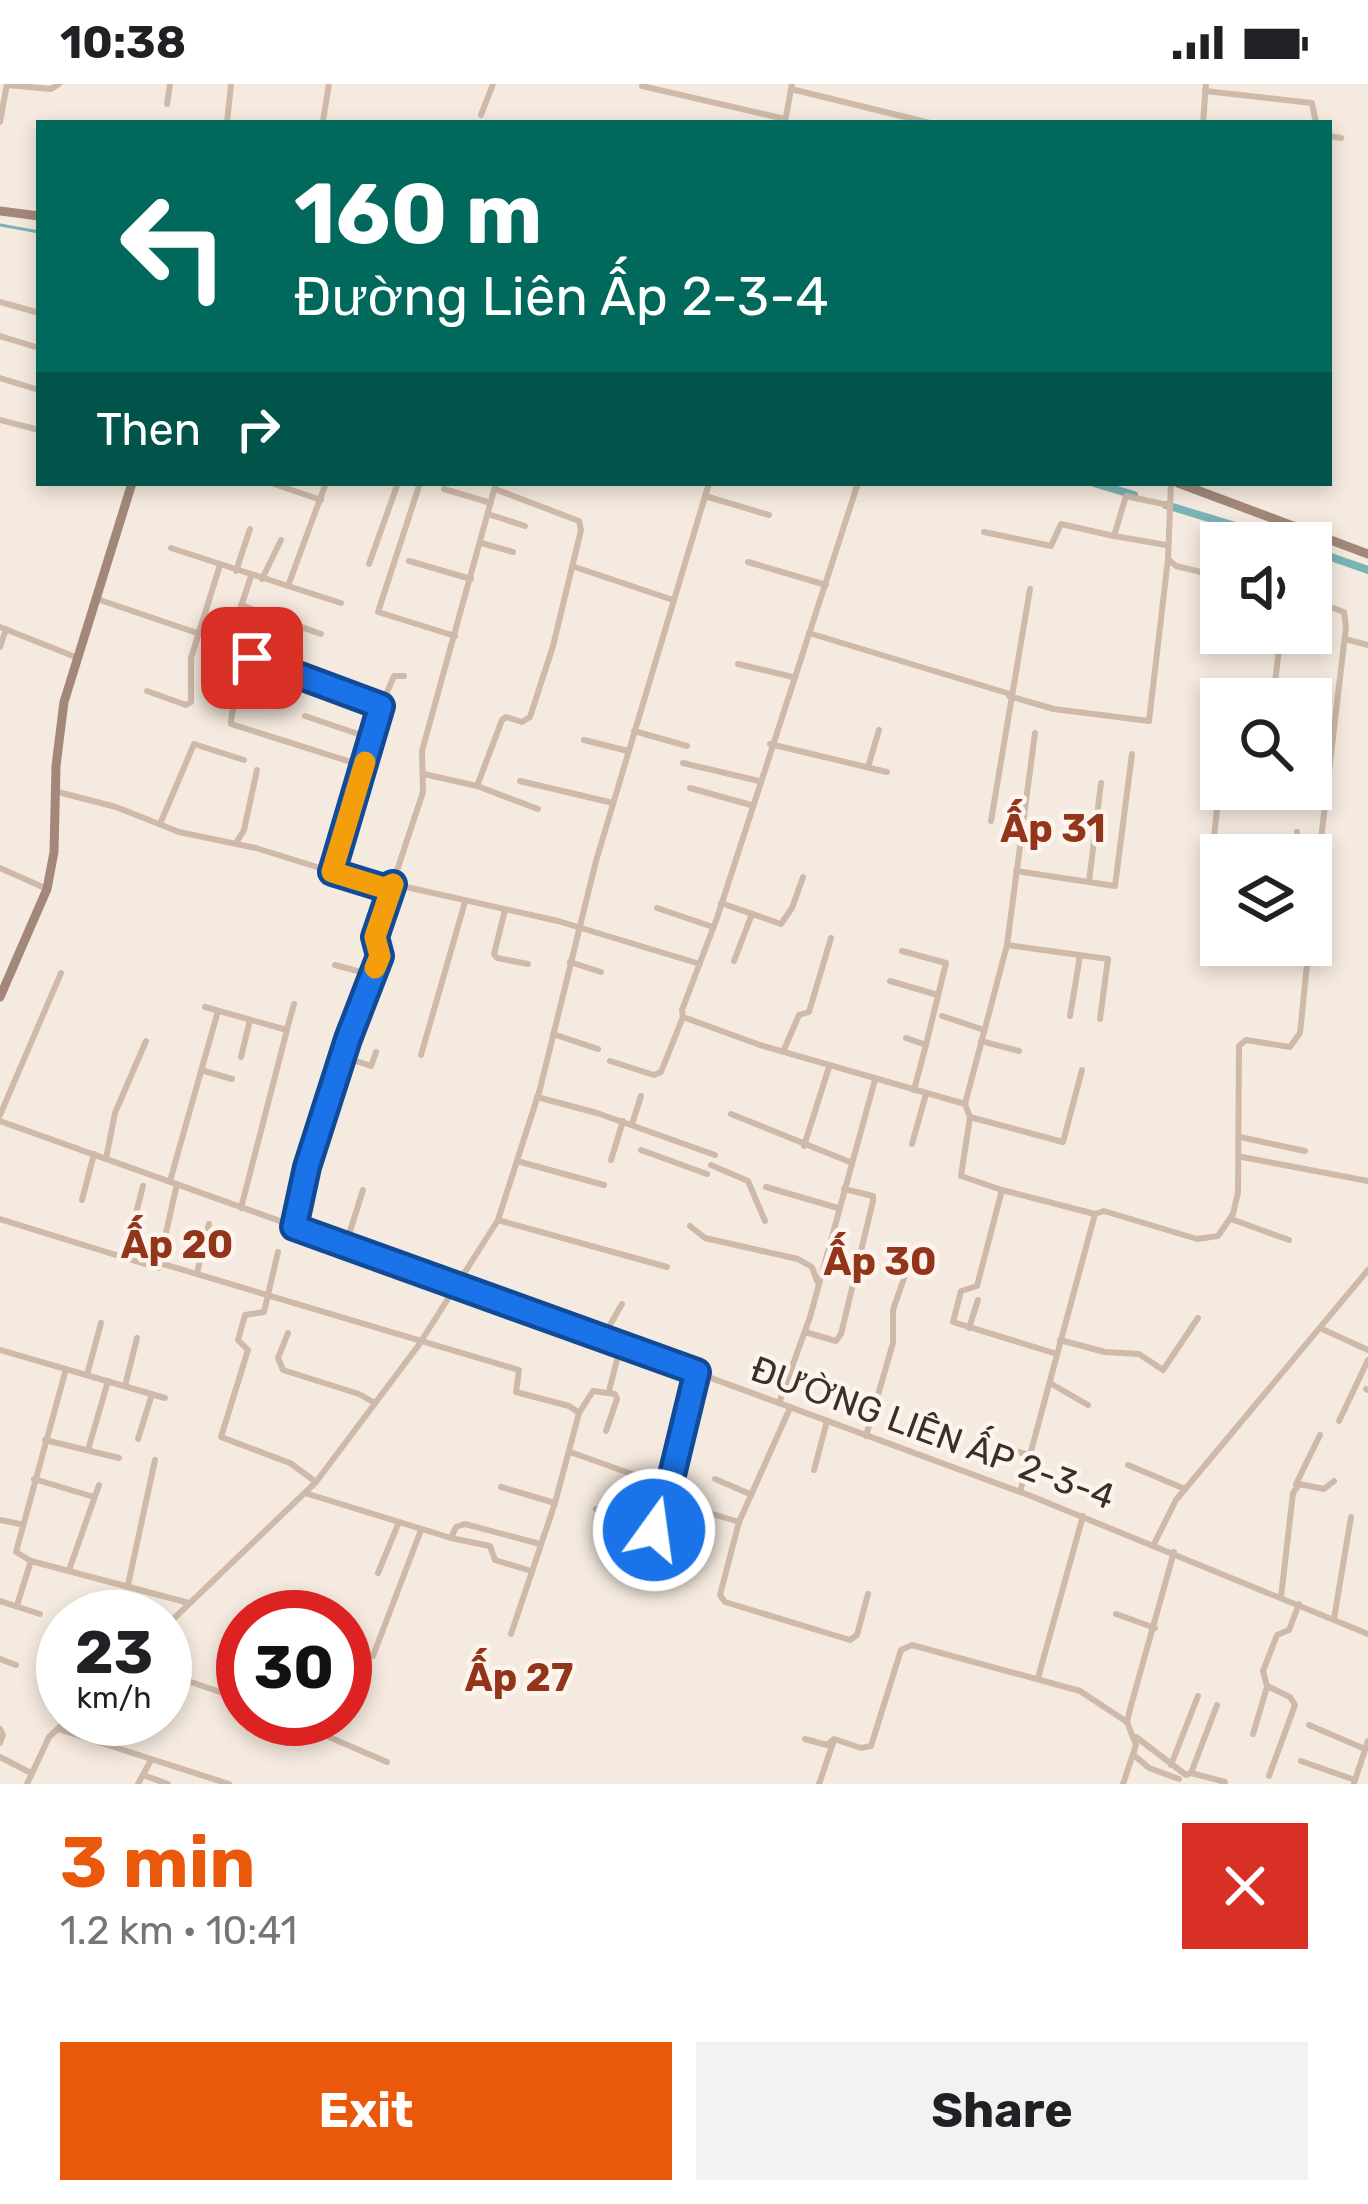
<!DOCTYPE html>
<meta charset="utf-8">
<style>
body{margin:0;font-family:Rubik,sans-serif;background:#f2f2f2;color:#202124;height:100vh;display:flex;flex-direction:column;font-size:45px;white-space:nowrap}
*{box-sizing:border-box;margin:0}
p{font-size:39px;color:#757577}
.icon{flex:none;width:66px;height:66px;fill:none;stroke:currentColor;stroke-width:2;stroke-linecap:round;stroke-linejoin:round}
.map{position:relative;height:1700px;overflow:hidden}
.side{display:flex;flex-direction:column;background:#fff;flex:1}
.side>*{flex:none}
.banner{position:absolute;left:36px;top:36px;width:1296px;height:366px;border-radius:0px;box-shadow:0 6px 18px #0003;background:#00695c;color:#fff;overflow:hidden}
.controls{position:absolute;left:1200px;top:438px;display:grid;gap:24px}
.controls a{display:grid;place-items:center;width:132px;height:132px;border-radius:0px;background:#fff;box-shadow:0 6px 18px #0003;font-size:60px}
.speed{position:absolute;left:36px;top:1506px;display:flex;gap:24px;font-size:60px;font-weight:700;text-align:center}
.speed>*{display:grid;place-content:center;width:156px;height:156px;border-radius:50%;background:#fff;box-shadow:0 6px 18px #0003;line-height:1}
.speed small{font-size:30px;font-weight:400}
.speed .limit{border:18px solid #d22;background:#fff;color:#111}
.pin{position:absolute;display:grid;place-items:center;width:102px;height:102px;color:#fff;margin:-51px;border-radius:24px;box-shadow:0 6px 18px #0006}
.me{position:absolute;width:132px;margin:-66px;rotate:14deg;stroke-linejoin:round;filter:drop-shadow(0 0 9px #0008)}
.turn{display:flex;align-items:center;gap:42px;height:252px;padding:0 60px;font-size:54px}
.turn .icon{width:156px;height:156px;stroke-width:2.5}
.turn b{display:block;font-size:84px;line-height:102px}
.then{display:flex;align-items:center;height:114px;padding:0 60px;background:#0003;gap:24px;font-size:45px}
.round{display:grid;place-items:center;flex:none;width:126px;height:126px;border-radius:0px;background:#f2f2f2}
.summary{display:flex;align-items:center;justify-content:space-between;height:204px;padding:0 60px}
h1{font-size:72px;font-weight:700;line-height:90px;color:#ea580c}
.primary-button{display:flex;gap:24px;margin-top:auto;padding:24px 60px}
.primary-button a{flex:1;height:138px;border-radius:0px;background:#ea580c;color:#fff;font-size:48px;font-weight:700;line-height:138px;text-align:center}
.primary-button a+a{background:#f2f2f2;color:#202124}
.status{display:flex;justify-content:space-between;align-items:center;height:84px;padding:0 60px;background:#fff;direction:ltr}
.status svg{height:33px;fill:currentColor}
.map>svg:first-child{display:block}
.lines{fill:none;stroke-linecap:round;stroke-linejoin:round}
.stream{stroke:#7bb4b5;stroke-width:3}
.canal{stroke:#7bb4b5;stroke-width:8}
.street{stroke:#cfbaa9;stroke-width:6}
.secondary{stroke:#a3887a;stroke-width:9}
.route-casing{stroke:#114b97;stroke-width:30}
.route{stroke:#1a73e8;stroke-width:21}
.slow{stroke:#f59e0b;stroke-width:21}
.labels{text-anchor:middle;stroke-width:9;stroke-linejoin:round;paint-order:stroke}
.street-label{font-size:36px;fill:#3c2f2a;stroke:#fcf4ed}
.neighbourhood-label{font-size:39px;font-weight:bold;fill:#92351b;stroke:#fcf4ed}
</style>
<div class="status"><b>10:38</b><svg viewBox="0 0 49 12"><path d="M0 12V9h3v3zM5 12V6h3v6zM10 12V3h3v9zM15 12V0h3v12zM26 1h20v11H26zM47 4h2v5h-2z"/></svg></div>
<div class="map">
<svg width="1368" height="1700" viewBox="0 0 1368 1700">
<rect width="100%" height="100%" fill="#f5eadf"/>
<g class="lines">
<polyline class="stream" points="0,141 39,148"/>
<g class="canal">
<polyline points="1094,399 1134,411"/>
<polyline points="1166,421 1291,459"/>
<polyline points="1311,466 1368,486"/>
</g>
<g class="street">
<polyline points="7,1 51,5 59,0"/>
<polyline points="642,2 785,35"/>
<polyline points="791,5 930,39"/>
<polyline points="1205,7 1312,19 1316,39"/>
<polyline points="167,20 170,0"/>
<polyline points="481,31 493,0"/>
<polyline points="323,37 329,0"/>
<polyline points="0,38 7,0"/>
<polyline points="785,38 792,0"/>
<polyline points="227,39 231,0"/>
<polyline points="1203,39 1206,0"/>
<polyline points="1329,52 1341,54"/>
<polyline points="0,218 39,229"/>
<polyline points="0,252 39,264"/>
<polyline points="0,294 39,306"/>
<polyline points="0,336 39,346"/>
<polyline points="271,399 321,416"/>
<polyline points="326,399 288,502 341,519"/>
<polyline points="420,399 378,528 455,552"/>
<polyline points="858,399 717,834 682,926 683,933 760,961 965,1020 1007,861 1035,649"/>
<polyline points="1171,399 1168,475 1176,482 1221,493"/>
<polyline points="444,405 491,419"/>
<polyline points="705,412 769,431"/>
<polyline points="488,430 525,442"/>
<polyline points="984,448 1051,462 1061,440 1114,452 1126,412 1168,421"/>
<polyline points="1114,452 1166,461"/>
<polyline points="481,459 513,468"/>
<polyline points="171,464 288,502"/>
<polyline points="409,477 471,495"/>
<polyline points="748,478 826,501"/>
<polyline points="369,480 398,399"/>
<polyline points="572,482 673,516"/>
<polyline points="236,487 250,445"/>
<polyline points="262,495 281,456"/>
<path d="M97 515 250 567C254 591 230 615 231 640L364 682"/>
<polyline points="1311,516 1344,528 1346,543 1311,840"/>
<polyline points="241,521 321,550"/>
<polyline points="0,543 78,574"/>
<polyline points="809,549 1010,610"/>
<polyline points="1345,555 1368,561"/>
<polyline points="229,559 251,492"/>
<polyline points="0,563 6,545"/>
<polyline points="253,574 381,622 332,787"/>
<polyline points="738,580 793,593"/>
<polyline points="147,607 186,621 191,618 191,574 220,481"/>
<polyline points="1009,612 1054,625 1149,637 1168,475"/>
<polyline points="1273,615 1281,549"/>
<polyline points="381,622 394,592 404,592"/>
<polyline points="305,632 373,655"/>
<polyline points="634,647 687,662"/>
<polyline points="584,656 628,667"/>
<polyline points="770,660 887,688"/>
<polyline points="683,679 759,697"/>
<polyline points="868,683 879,646"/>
<polyline points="424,690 477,702 502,636 506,633 522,638 530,633 553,562 581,446 579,437 495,405"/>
<polyline points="520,697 613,719"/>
<polyline points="477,702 538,725"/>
<polyline points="690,704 751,721"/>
<polyline points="1219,706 1204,848 1206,854 1221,853"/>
<polyline points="54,707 116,723 179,748 256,764 384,804 393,800 558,837 700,880"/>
<polyline points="991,737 1030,505"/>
<polyline points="160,740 194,660 244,676"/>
<polyline points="1297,748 1300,760 1319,772"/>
<polyline points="236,759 244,746 257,686"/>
<polyline points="0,784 47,805"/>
<polyline points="1016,787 1115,802 1132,670"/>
<polyline points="1089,798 1101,699"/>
<polyline points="721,819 781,840 792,824 803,793"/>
<polyline points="657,824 713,843"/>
<polyline points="505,826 494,870 497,874 528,880"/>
<polyline points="1007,861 1108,875 1100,935"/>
<polyline points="902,867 946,879 926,961"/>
<polyline points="734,877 752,830"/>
<polyline points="570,878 601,888"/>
<polyline points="335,881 372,891"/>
<polyline points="890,897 938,911"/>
<polyline points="205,923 287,946 241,1124"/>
<polyline points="942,932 984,946"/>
<polyline points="1070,932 1080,872"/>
<polyline points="287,945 294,920"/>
<polyline points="553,950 598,965"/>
<polyline points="906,954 926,961 914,1006"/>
<polyline points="981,957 1019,967"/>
<polyline points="783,968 799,931 809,928 831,854"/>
<polyline points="421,971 465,818"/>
<polyline points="241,973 250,936"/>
<polyline points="344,973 371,982 376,968"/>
<polyline points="610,977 654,991 661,988 683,933"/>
<polyline points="201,986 232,995"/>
<polyline points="537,1013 597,1029 715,1071"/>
<polyline points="965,1020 970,1033 961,1092 1002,1106"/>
<polyline points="731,1030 850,1078"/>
<polyline points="0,1031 61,889"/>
<polyline points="970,1033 1063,1058 1082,986"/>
<polyline points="0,1037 459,1201 1031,1412 1368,1550"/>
<polyline points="632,1040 641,1012"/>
<polyline points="1240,1053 1305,1067"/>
<polyline points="912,1060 926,1010"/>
<polyline points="804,1062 829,983"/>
<polyline points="641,1066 707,1090"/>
<polyline points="1242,1073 1368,1097"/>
<polyline points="106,1075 115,1029 146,957"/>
<polyline points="611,1076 623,1037"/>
<polyline points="517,1077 604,1101"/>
<polyline points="711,1081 748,1097 765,1137"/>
<polyline points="170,1097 218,927"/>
<polyline points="766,1103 838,1124"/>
<polyline points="82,1116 94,1070"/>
<polyline points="0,1135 158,1184 177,1100"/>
<polyline points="1231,1135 1289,1156"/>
<polyline points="498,1136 667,1183"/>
<polyline points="690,1142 705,1154 798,1175 812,1183 817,1197"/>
<polyline points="294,1143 306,1083 348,955 380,872 375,853 423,708 422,667 496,399"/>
<polyline points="346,1160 363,1106"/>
<polyline points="278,1168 264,1228 245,1231 238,1256 248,1266 221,1353 290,1379 316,1398"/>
<polyline points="125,1172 143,1102"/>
<polyline points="160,1179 519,1286 516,1308 569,1322 579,1329 555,1419 501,1403"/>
<polyline points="197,1189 209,1140"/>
<polyline points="969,1244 978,1216"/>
<polyline points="1320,1244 1368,1266"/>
<polyline points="805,1248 836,1257 841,1250 873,1117 873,1112 844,1105"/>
<polyline points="288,1249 278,1274 283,1286 359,1310 375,1319"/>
<polyline points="603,1253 622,1220"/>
<polyline points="1060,1256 1105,1268 1139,1270 1163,1286 1198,1234"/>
<polyline points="0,1266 165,1314"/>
<polyline points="1057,1270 953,1238 961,1207 977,1202 1002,1106 1095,1130 1104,1127 1197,1155 1218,1152 1233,1130 1238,1108 1239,962 1246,956 1290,963 1300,949 1309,861"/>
<polyline points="66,1285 16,1468 31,1477 189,1519"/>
<polyline points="87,1291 101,1239"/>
<polyline points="1050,1299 1088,1321"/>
<polyline points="125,1302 137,1254"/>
<polyline points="1366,1305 1368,1306"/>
<polyline points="609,1307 621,1260"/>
<polyline points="779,1319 810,1233 875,996"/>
<polyline points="790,1324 739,1438 720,1511 725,1518 850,1556 857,1551 868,1510"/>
<polyline points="579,1329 593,1307 615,1310 617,1315 606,1347"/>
<polyline points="1339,1337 1368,1276"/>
<polyline points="866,1352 893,1259 893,1226 914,1165"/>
<polyline points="138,1355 152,1310"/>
<polyline points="45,1356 119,1374"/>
<polyline points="999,1363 1030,1371"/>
<polyline points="88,1366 108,1297"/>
<polyline points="570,1368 660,1400"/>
<polyline points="1128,1381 1185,1405"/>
<polyline points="814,1386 827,1337"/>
<polyline points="34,1395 94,1413"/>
<polyline points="715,1395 750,1410"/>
<polyline points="1296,1400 1320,1351"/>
<polyline points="1020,1408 1095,1130"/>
<polyline points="305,1409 451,1454 456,1443 465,1440 540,1460"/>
<path d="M596 1425 651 1449 659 1432 651 1424C650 1412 660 1400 671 1395"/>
<polyline points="696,1425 739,1438"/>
<polyline points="0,1436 20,1440"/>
<polyline points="451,1454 490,1462 495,1476 531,1487"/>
<polyline points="1154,1460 1176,1416 1368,1186"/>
<path d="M671 1480C686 1464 694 1441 697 1419L672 1403 670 1387 697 1288"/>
<polyline points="69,1486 99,1401"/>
<polyline points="378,1489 399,1438"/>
<polyline points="128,1501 155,1376"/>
<polyline points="1281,1513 1293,1409 1299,1400 1324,1405 1334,1397"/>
<polyline points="0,1517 40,1530"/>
<polyline points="17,1521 31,1477"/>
<polyline points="1116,1530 1155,1544"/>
<polyline points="1334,1535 1351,1433"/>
<polyline points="165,1543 316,1398 418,1262 498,1136 540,1005 596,777 709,399"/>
<polyline points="511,1550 555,1419"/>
<polyline points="373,1572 421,1446"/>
<polyline points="0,1575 16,1581"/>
<polyline points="165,1589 243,1616"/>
<polyline points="1038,1594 1083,1432"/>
<polyline points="287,1635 387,1678"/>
<polyline points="1309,1641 1365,1665"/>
<polyline points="0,1645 3,1651 0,1659"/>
<polyline points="58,1645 229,1700"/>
<polyline points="1253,1650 1267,1603"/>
<polyline points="1136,1653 1186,1691 1191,1689 1225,1698"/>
<polyline points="805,1655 827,1661 834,1655 861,1664 871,1662 901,1566 912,1561 1080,1607 1127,1638"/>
<polyline points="1135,1672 1149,1684 1179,1695"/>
<polyline points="0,1673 31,1689"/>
<polyline points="1301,1677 1355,1696"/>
<polyline points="1171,1681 1198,1612"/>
<polyline points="1191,1689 1217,1621"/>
<polyline points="143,1691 168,1700"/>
<polyline points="1269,1692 1295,1621 1290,1613 1267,1602 1263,1587 1277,1551 1289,1546 1299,1520"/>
<polyline points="1354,1699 1368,1657"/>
<polyline points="27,1700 49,1653 68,1635"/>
<polyline points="138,1700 151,1676"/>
<polyline points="819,1700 833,1659"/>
<polyline points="1123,1700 1136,1661 1127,1638 1130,1625 1174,1468"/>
</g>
<g class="secondary">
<polyline points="0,127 39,132"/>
<polyline points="1178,399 1368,470"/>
<polyline points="0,913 47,805 54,768 56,682 64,618 132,399"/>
</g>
</g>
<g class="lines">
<g class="route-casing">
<path id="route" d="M252 574 381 622 332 788 384 804 393 800 375 853 380 872 348 955 307 1083 294 1143 697 1288 671 1395C660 1400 650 1412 651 1424L659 1432 654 1446"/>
</g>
<use href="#route" class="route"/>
<polyline class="slow" points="365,678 332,788 384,804 393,800 375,853 380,872 375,884"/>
</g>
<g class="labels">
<g class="street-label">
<text transform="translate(933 1348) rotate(20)" y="13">ĐƯỜNG LIÊN ẤP 2-3-4</text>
</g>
<g class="neighbourhood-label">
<text x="1053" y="758">Ấp 31</text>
<text x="177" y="1174">Ấp 20</text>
<text x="880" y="1191">Ấp 30</text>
<text x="519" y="1607">Ấp 27</text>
</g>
</g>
</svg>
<div class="controls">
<a><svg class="icon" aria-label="sound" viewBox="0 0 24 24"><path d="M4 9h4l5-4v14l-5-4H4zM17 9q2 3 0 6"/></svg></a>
<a><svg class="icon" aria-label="search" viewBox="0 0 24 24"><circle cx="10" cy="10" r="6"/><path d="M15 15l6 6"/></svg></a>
<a><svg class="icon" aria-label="layers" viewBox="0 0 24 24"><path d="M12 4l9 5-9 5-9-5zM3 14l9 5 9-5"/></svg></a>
</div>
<div class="speed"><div>23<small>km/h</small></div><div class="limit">30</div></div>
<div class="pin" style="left:252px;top:574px;background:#d93025"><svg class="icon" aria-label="arrive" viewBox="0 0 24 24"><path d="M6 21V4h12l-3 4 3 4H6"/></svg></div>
<svg class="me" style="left:654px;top:1446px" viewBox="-20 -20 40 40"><circle r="17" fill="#1a73e8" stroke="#fff" stroke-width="3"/><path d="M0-11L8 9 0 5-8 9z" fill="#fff"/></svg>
<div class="banner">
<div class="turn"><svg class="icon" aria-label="left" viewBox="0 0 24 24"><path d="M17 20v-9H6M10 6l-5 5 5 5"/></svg><div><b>160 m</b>Đường Liên Ấp 2-3-4</div></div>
<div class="then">Then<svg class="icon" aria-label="right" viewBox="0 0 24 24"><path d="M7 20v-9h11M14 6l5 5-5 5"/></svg></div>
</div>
</div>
<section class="side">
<div class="summary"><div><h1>3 min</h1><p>1.2 km · 10:41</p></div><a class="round" style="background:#d93025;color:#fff"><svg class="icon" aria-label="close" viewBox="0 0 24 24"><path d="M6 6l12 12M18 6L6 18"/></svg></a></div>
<div class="primary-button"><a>Exit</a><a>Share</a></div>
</section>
